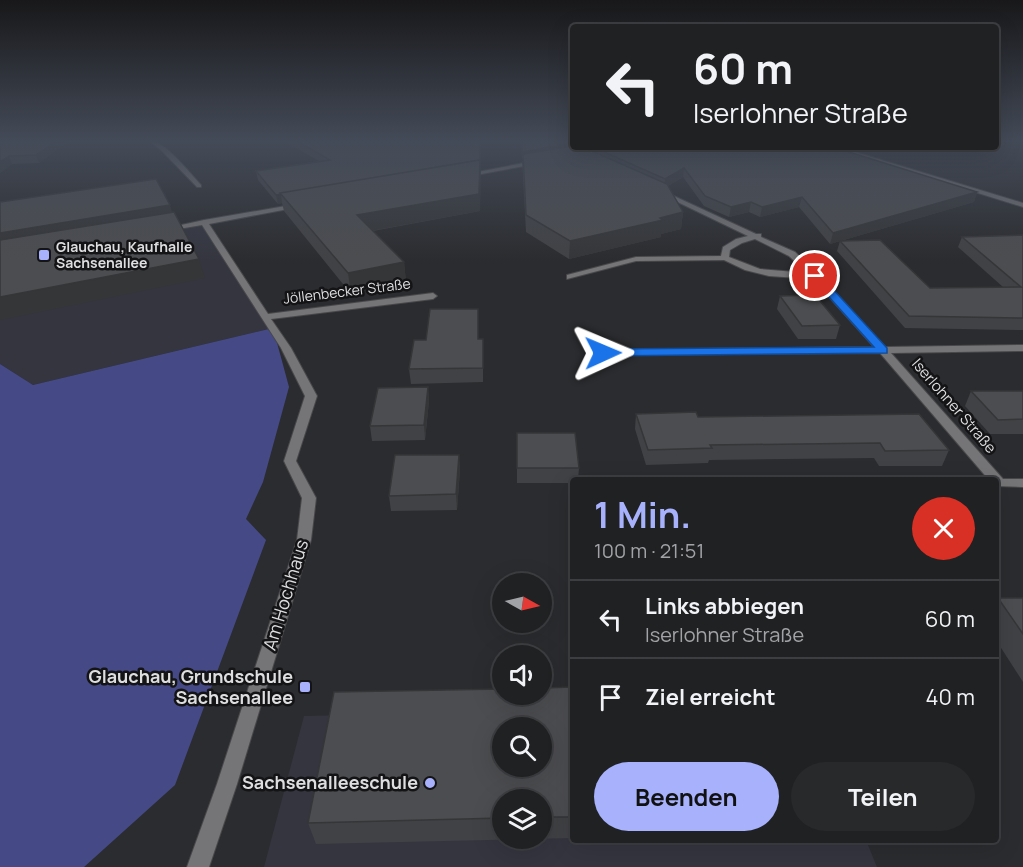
<!DOCTYPE html>
<html lang="de">
<meta charset="utf-8">
<style>
body{margin:0;font-family:Manrope,sans-serif;background:#28292b;color:#f1f3f6;height:100vh;display:flex;flex-direction:column;font-size:22px;white-space:nowrap}
*{box-sizing:border-box;margin:0}
p{font-size:20px;color:#a2a3a6}
.icon{flex:none;width:33px;height:33px;fill:none;stroke:currentColor;stroke-width:2;stroke-linecap:round;stroke-linejoin:round}
.map{position:relative;flex:1;overflow:hidden}
.drawer{position:absolute;left:570px;top:477px;width:429px;height:366px;display:flex;flex-direction:column;background:#202123;border-radius:6px;box-shadow:0 6px 24px #0002,0 0 0 2px #3d3e41}
.drawer>*{flex:none}
.banner{position:absolute;left:570px;top:24px;width:429px;height:126px;border-radius:6px;box-shadow:0 6px 24px #0002,0 0 0 2px #3d3e41;background:#202123;color:#f1f3f6;overflow:hidden}
.needle{width:39px;rotate:98deg}
.fabs{position:absolute;left:492px;top:573px;display:grid;gap:12px}
.fabs a{display:grid;place-items:center;width:60px;height:60px;border-radius:50%;background:#202123;box-shadow:0 6px 24px #0002,0 0 0 2px #3d3e41;font-size:30px}
.pin{position:absolute;display:grid;place-items:center;width:51px;height:51px;color:#fff;margin:-26px;border:3px solid #fff;border-radius:50%;box-shadow:0 2px 6px #0007}
.me{position:absolute;width:66px;margin:-33px;rotate:89deg;stroke-linejoin:round;filter:drop-shadow(0 0 4px #0008)}
.turn{display:flex;align-items:center;gap:21px;height:126px;padding:0 24px;font-size:27px}
.turn .icon{width:78px;height:78px;stroke-width:2.5}
.turn b{display:block;font-size:42px;line-height:51px}
.round{display:grid;place-items:center;flex:none;width:63px;height:63px;border-radius:32px;background:#28292b}
.overview{display:flex;align-items:center;justify-content:space-between;height:102px;padding:0 24px}
h1{font-size:36px;font-weight:700;line-height:45px;color:#a7b1fc}
.primary-button{display:flex;gap:12px;margin-top:auto;padding:12px 24px}
.primary-button a{flex:1;height:69px;border-radius:36px;background:#a7b1fc;color:#111;font-size:24px;font-weight:700;line-height:69px;text-align:center}
.primary-button a+a{background:#28292b;color:#f1f3f6}
ul{padding:0;list-style:none}
li{display:flex;align-items:center;gap:18px;height:78px;padding:0 24px;border-top:2px solid #3d3e41}
li div{flex:1}
li b{display:block;font-size:22px}
li em{font-style:normal}
.map>svg:first-child{display:block}
.built{fill:#34353f;fill-rule:evenodd}
.green{fill:#454a87}
.lines{fill:none;stroke-linecap:round;stroke-linejoin:round}
.minor-casing{stroke:#48484b;stroke-width:2}
.minor{fill:#757577;fill-rule:evenodd}
.wall{fill:#414245;fill-rule:evenodd}
.shaded-wall{fill:#353638}
.building{fill:#4c4d50;stroke:#353638;stroke-width:1.5;fill-rule:evenodd}
.route{fill:#1a73e8;stroke:#114b97;stroke-width:1.5}
.poi-dot{fill:#a7b1fc;stroke:#141416;stroke-width:2}
.labels{text-anchor:middle;stroke-width:5;stroke-linejoin:round;paint-order:stroke}
.far-poi-label{font-size:14px;font-weight:bold;fill:#dedee1;stroke:#141416;text-anchor:start}
.far-street-label{font-size:14px;fill:#dedee1;stroke:#141416}
.street-label{font-size:15px;fill:#dedee1;stroke:#141416}
.near-street-label{font-size:18px;fill:#dedee1;stroke:#141416}
.near-poi-label{font-size:18px;font-weight:bold;fill:#dedee1;stroke:#141416;text-anchor:end}
</style>
<div class="map">
<svg width="1023" height="867" viewBox="0 0 1023 867">
<rect width="100%" height="100%" fill="#2b2c2f"/>
<g class="built">
<polygon points="204,222 273,328 33,385 0,364 0,257"/>
<path d="M573 710V840H866L877 867H264L304 716ZM502 728H542V766H502ZM502 800H542V838H502Z"/>
</g>
<polygon class="green" points="273,328 289,387 263,482 246,519 266,540 175,785 84,867 0,867 0,364 33,385"/>
<g class="lines">
<g class="minor-casing">
<g id="minor">
<path d="M148 140C164 140 190 173 201 185V187H197L161 150Z"/>
<polygon points="830,147 839,147 1023,203 1023,207"/>
<polygon points="539,160 541,163 465,177 462,175"/>
<path d="M663 191 756 234H761V237L795 252 818 274 885 347 1023 345V351L891 353 1003 479H1023V487L996 486V480H989L880 353 599 355V351L603 350 874 347 813 279 769 276 745 270 724 260 636 261 567 279V275L636 257 721 256 723 247 736 239 748 236 661 194V192ZM755 239 789 256 807 273 760 269 729 257 730 250 742 243Z"/>
<polygon points="297,204 299,205 299,207 209,224 268,314 433,293 437,296 433,299 271,319 291,348 317,396 296,461 316,498 311,540 237,784 209,867 187,867 217,784 297,540 302,498 284,461 305,396 281,348 202,225 167,231 163,229 204,220"/>
</g>
</g>
<use href="#minor" class="minor"/>
</g>
<g class="wall">
<polygon points="0,140 70,140 39,163 12,164 0,173"/>
<polygon points="282,140 449,140 454,142 455,142 450,140 481,140 480,211 373,231 404,262 406,282 351,294 284,211 282,203 278,204 258,180 256,171 319,161"/>
<polygon points="521,140 573,140 573,147 833,147 977,192 974,202 830,244 799,207 760,217 749,212 729,217 704,206 683,177 668,186 683,212 681,229 661,234 661,237 569,259 526,232"/>
<polygon points="1023,235 1023,330 905,328 837,251 840,241 930,288 1003,287 958,247 962,237"/>
<polygon points="780,296 840,325 836,339 798,339 777,309"/>
<polygon points="478,322 478,339 483,339 483,382 411,384 409,369 426,340"/>
<polygon points="428,387 429,401 425,440 372,441 370,426"/>
<polygon points="971,391 1023,391 1023,434 990,434 965,406"/>
<polygon points="636,414 698,417 949,450 942,466 879,466 874,458 709,460 708,463 646,465 635,429"/>
<polygon points="517,433 579,468 578,480 573,480 573,483 517,483"/>
<polygon points="459,455 460,470 457,510 391,511 389,496"/>
<polygon points="998,598 1023,598 1023,682 996,640 996,602"/>
<path d="M573 687V838L316 844 308 823ZM502 800H542V838H502Z"/>
</g>
<g class="shaded-wall">
<polygon points="57,140 70,140 39,163 36,155"/>
<polygon points="481,140 480,211 359,233 357,215"/>
<polygon points="573,143 573,147 600,147 593,147 593,148 522,161 522,152"/>
<polygon points="9,156 12,164 0,173 0,162"/>
<polygon points="684,168 683,177 664,188 665,179"/>
<polygon points="977,192 974,202 830,244 833,233"/>
<polygon points="281,194 282,203 278,204 276,195"/>
<polygon points="802,197 799,207 760,217 762,207"/>
<polygon points="751,202 749,212 729,217 731,207"/>
<polygon points="170,205 175,222 0,253 0,233"/>
<polygon points="683,212 681,229 661,234 661,237 569,259 570,241"/>
<polygon points="199,259 205,278 0,320 0,297"/>
<polygon points="404,262 406,282 351,294 348,273"/>
<polygon points="428,387 429,401 425,440 424,425"/>
<polygon points="459,455 460,470 457,510 456,494"/>
</g>
<g class="building">
<polygon points="0,140 57,140 36,155 9,156 0,162"/>
<polygon points="295,140 449,140 454,142 461,140 480,140 480,160 276,195 256,171 330,160"/>
<polygon points="522,140 573,140 573,143 522,152"/>
<polygon points="573,146 573,147 583,147 667,184 683,212 660,218 663,220 570,241 526,215 523,154"/>
<polygon points="593,147 833,147 977,192 833,233 802,197 762,207 751,202 731,207 705,196 684,168 665,179"/>
<polygon points="480,160 479,194 357,215 404,262 348,273 280,193"/>
<polygon points="156,179 170,205 0,233 0,202"/>
<polygon points="174,212 199,259 0,297 0,240"/>
<polygon points="1023,235 1023,318 909,316 840,241 880,240 930,288 1021,287 962,237"/>
<polygon points="815,295 840,325 802,326 780,296"/>
<polygon points="430,309 478,309 478,339 483,339 483,368 409,369 414,340 426,340"/>
<polygon points="428,387 424,425 370,426 378,388"/>
<polygon points="971,391 1023,391 1023,419 998,420"/>
<polygon points="696,412 698,417 919,414 949,450 885,451 880,443 710,445 712,448 648,450 636,414"/>
<polygon points="517,433 575,433 579,468 517,468"/>
<polygon points="395,455 459,455 456,494 389,496"/>
<polygon points="998,598 1023,598 1023,634"/>
<path d="M573 687V817H542V800H502V818L308 823 334 692 502 689V694H542V688ZM502 728H542V766H502Z"/>
</g>
<linearGradient id="sky" x2="0" y2="1"><stop stop-color="#18181a"/><stop offset="0.54" stop-color="#444b58"/><stop offset="1" stop-color="#444b58" stop-opacity="0"/></linearGradient>
<rect width="1023" height="261" fill="url(#sky)"/>
<polygon class="route" points="812,274 819,274 887,348 887,353 603,356 597,353 603,349 874,347 812,278"/>
<g class="poi-dot">
<rect x="38" y="249" width="12" height="12" rx="3"/>
<rect x="299" y="681" width="12" height="12" rx="3"/>
<circle cx="430" cy="783" r="6"/>
</g>
<g class="labels">
<g class="far-poi-label">
<text x="56" y="252">Glauchau, Kaufhalle<tspan x="56" dy="16">Sachsenallee</tspan></text>
</g>
<g class="far-street-label">
<text transform="translate(347 291) rotate(-7)" y="5">Jöllenbecker Straße</text>
</g>
<g class="street-label">
<text transform="translate(954 406) rotate(49)" y="5">Iserlohner Straße</text>
</g>
<g class="near-street-label">
<text transform="translate(286 595) rotate(-73)" y="6">Am Hochhaus</text>
</g>
<g class="near-poi-label">
<text x="293" y="683">Glauchau, Grundschule<tspan x="293" dy="21">Sachsenallee</tspan></text>
<text x="418" y="789">Sachsenalleeschule</text>
</g>
</g>
</svg>
<div class="fabs">
<a><svg class="needle" viewBox="-14 -14 28 28"><path d="M0-13l5 13h-10z" fill="#e53935"/><path d="M0 13l5-13h-10z" fill="#a2a3a6"/></svg></a>
<a><svg class="icon" aria-label="sound" viewBox="0 0 24 24"><path d="M4 9h4l5-4v14l-5-4H4zM17 9q2 3 0 6"/></svg></a>
<a><svg class="icon" aria-label="search" viewBox="0 0 24 24"><circle cx="10" cy="10" r="6"/><path d="M15 15l6 6"/></svg></a>
<a><svg class="icon" aria-label="layers" viewBox="0 0 24 24"><path d="M12 4l9 5-9 5-9-5zM3 14l9 5 9-5"/></svg></a>
</div>
<div class="pin" style="left:815px;top:276px;background:#d93025"><svg class="icon" aria-label="arrive" viewBox="0 0 24 24"><path d="M6 21V4h12l-3 4 3 4H6"/></svg></div>
<svg class="me" style="left:603px;top:353px" viewBox="-20 -20 40 40"><path d="M0-17L14 15 0 8-14 15z" fill="#1a73e8" stroke="#fff" stroke-width="4"/></svg>
<div class="banner">
<div class="turn"><svg class="icon" aria-label="left" viewBox="0 0 24 24"><path d="M17 20v-9H6M10 6l-5 5 5 5"/></svg><div><b>60 m</b>Iserlohner Straße</div></div>
</div>
<section class="drawer">
<div class="overview"><div><h1>1 Min.</h1><p>100 m · 21:51</p></div><a class="round" style="background:#d93025;color:#fff"><svg class="icon" aria-label="close" viewBox="0 0 24 24"><path d="M6 6l12 12M18 6L6 18"/></svg></a></div>
<ul>
<li><svg class="icon" aria-label="left" viewBox="0 0 24 24"><path d="M17 20v-9H6M10 6l-5 5 5 5"/></svg><div><b>Links abbiegen</b><p>Iserlohner Straße</p></div><em>60 m</em></li>
<li><svg class="icon" aria-label="arrive" viewBox="0 0 24 24"><path d="M6 21V4h12l-3 4 3 4H6"/></svg><div><b>Ziel erreicht</b></div><em>40 m</em></li>
</ul>
<div class="primary-button"><a>Beenden</a><a>Teilen</a></div>
</section>
</div>
